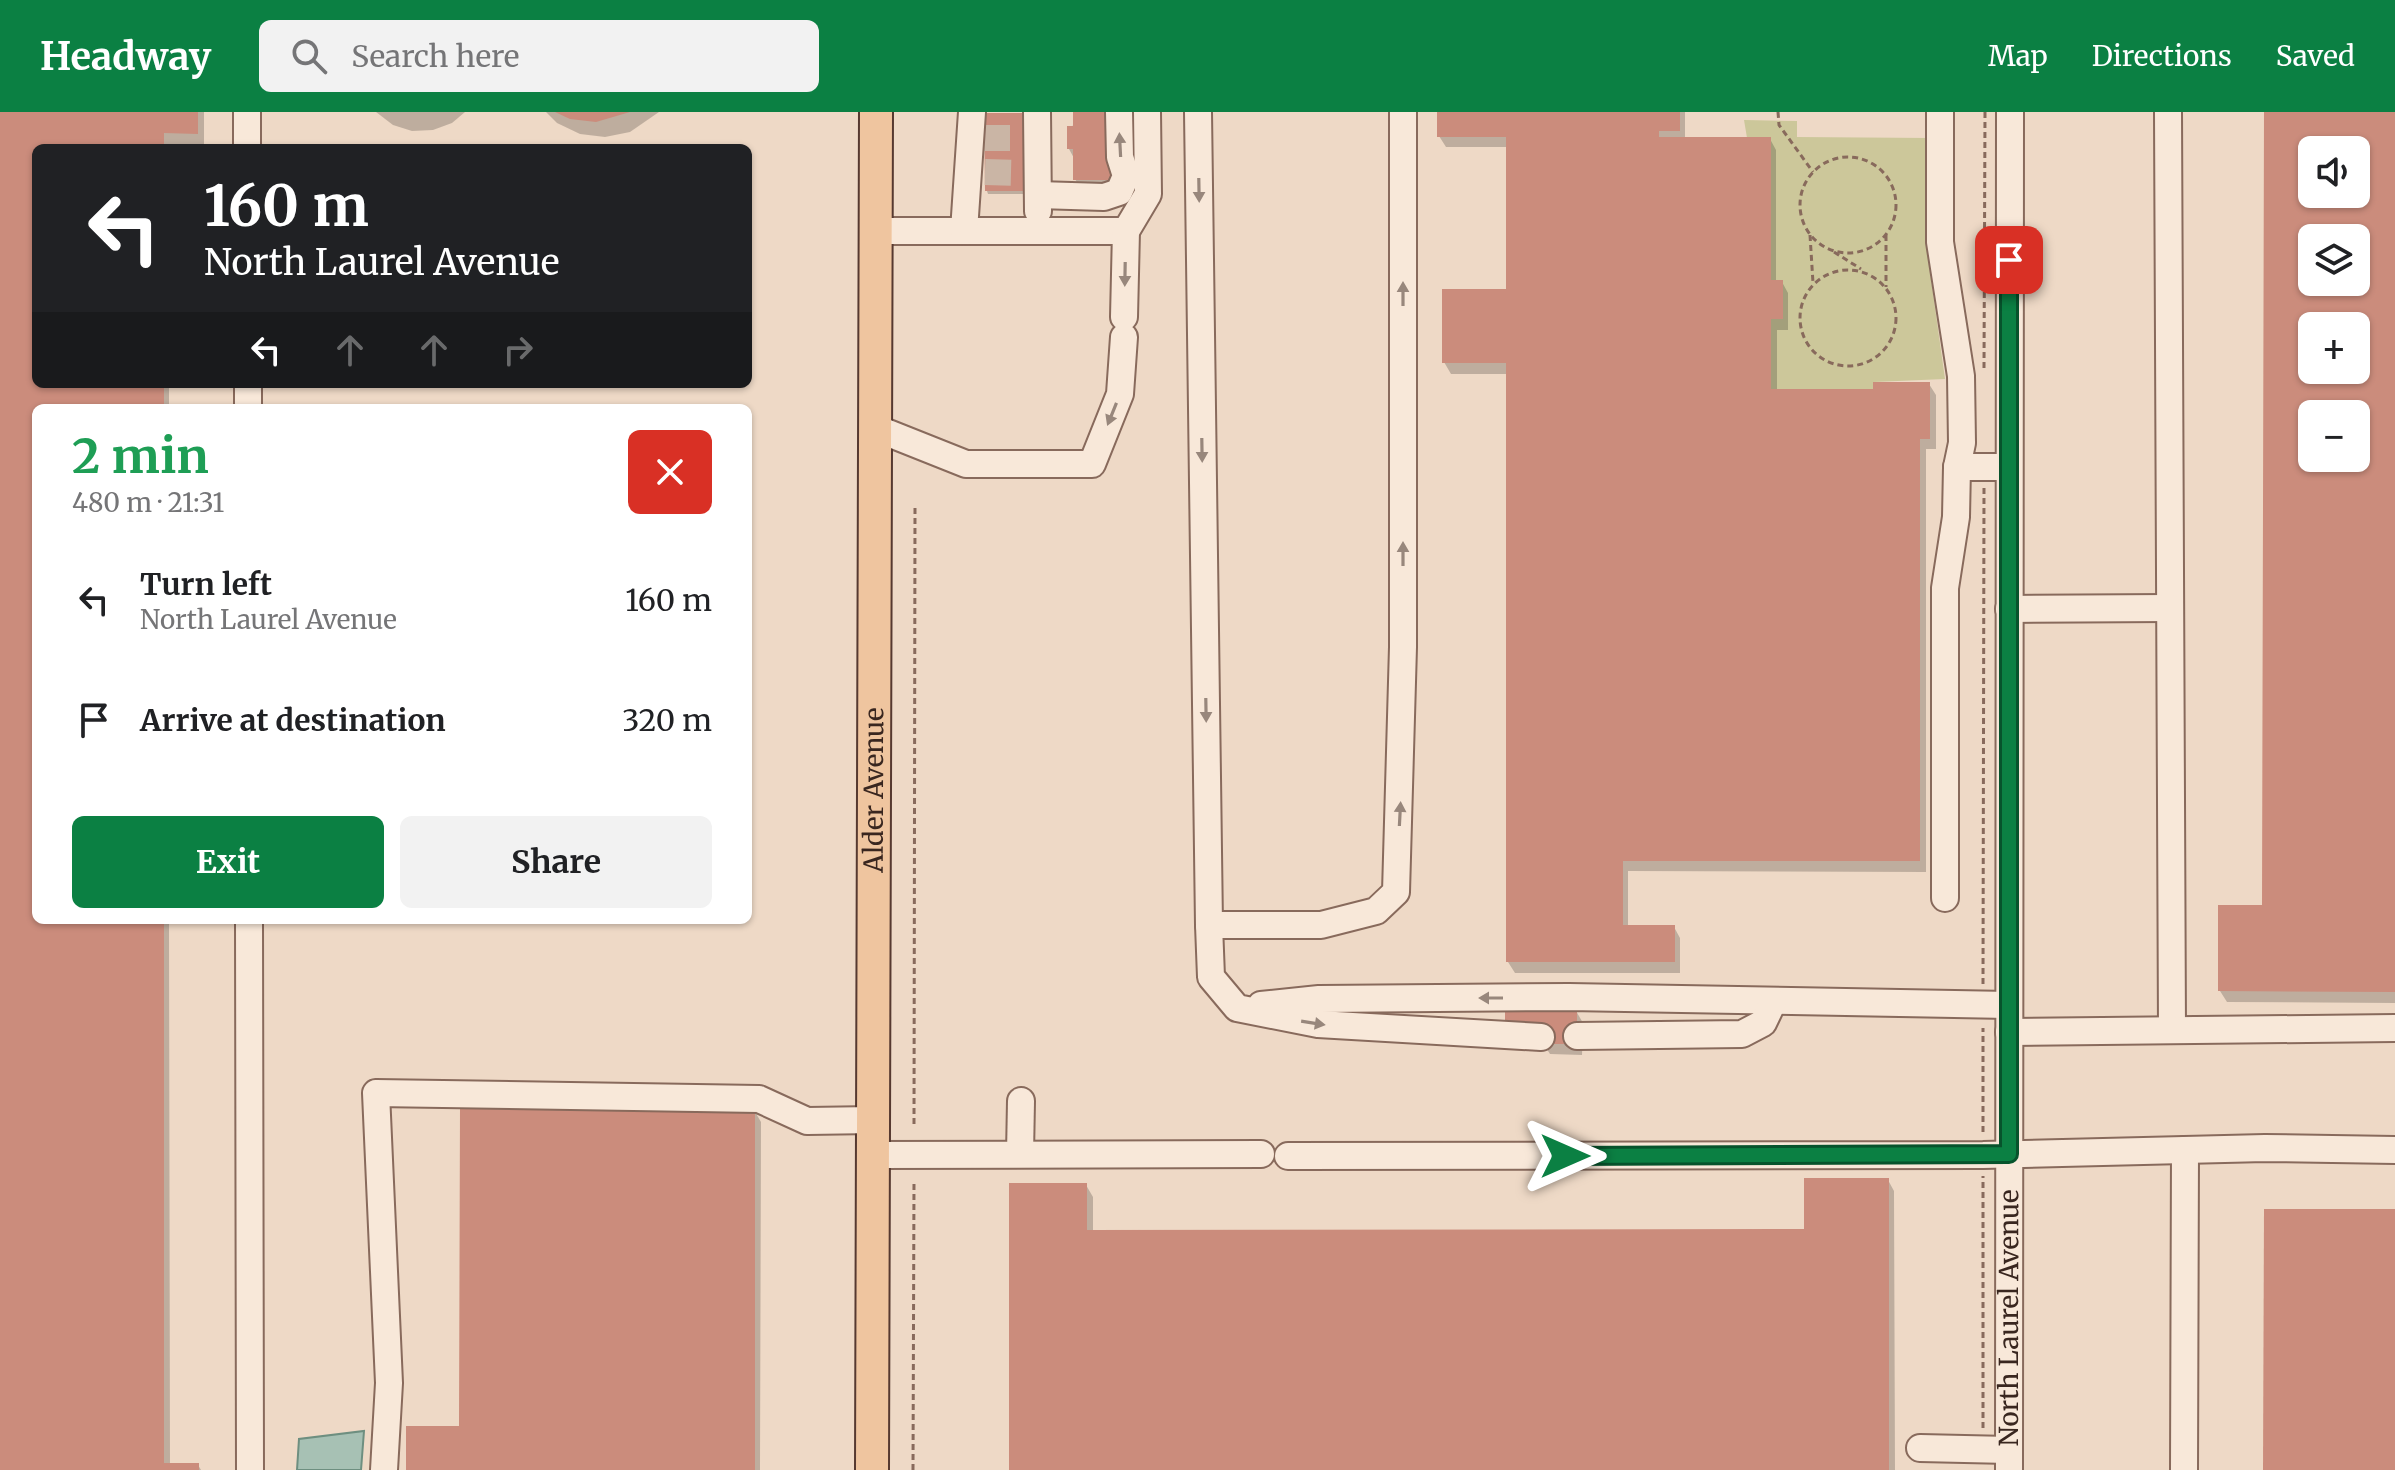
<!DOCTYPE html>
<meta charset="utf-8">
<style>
body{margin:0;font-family:Merriweather,serif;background:#f2f2f2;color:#202124;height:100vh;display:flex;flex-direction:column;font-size:30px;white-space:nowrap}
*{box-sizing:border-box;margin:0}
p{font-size:26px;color:#757577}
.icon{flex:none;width:44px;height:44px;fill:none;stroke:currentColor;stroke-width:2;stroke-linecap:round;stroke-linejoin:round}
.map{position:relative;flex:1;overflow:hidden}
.details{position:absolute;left:32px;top:292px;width:720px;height:520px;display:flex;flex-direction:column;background:#fff;border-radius:12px;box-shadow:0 2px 6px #0004}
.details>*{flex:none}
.banner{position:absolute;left:32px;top:32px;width:720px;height:244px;border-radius:12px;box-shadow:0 2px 6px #0004;background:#202124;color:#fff;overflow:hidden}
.controls{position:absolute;left:2298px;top:24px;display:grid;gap:16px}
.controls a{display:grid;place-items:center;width:72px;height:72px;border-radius:12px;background:#fff;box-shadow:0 2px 6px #0004;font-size:40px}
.pin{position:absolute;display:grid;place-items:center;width:68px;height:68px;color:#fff;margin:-34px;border-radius:16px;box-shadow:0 4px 12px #0006}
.me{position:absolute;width:88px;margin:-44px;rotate:90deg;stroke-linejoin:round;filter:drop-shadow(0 0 6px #0008)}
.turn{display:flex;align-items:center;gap:28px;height:168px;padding:0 40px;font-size:36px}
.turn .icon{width:104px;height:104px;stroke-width:2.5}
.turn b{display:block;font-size:56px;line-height:68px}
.lanes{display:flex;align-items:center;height:76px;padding:0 40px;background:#0003;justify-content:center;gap:40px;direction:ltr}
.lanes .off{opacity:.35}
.round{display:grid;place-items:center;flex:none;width:84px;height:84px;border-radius:12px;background:#f2f2f2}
.headline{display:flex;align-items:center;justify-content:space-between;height:136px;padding:0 40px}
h1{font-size:48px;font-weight:700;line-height:60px;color:#1e9e55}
.button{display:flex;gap:16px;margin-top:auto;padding:16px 40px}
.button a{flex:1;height:92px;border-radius:12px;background:#0b8043;color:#fff;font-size:32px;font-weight:700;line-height:92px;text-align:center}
.button a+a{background:#f2f2f2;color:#202124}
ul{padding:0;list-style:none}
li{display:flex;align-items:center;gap:24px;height:120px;padding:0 40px}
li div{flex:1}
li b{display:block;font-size:30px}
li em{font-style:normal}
header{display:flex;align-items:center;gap:48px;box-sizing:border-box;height:112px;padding:0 40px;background:#0b8043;color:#fff}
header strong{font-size:38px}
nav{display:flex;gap:44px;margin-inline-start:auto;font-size:28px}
.search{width:560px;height:72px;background:#f2f2f2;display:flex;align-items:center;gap:20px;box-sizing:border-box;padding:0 28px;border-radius:12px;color:#757577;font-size:30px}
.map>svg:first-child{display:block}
.green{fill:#ccc79a}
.water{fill:#a7c1b4;stroke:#6e8f80;stroke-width:2}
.shadow{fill:#0003;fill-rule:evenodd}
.building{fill:#cb8c7c;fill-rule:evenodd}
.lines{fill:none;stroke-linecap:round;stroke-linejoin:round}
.minor-tunnel{stroke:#cab5a5;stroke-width:26;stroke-dasharray:26 13;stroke-linecap:butt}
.minor-casing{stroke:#886a5c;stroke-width:30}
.major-casing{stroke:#563930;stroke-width:36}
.path{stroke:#886a5c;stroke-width:3;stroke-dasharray:6 4;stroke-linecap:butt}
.minor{stroke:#f8e8d9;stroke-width:26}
.major{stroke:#efc59f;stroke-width:32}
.oneway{fill:#98877c}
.route-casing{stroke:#07532c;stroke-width:20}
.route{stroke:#0b8043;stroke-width:14}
.labels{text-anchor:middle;stroke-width:8;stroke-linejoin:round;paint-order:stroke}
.street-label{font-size:26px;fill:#39261f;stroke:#f5e5d5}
</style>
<header>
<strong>Headway</strong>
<div class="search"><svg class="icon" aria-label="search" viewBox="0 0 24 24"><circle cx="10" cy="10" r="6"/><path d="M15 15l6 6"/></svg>Search here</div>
<nav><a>Map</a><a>Directions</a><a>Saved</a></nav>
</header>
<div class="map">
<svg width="2395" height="1358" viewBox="0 0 2395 1358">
<rect width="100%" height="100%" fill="#eed9c6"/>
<polygon class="green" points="1744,8 1797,9 1797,25 1930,26 1930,160 1945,267 1874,270 1873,277 1771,277 1771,168"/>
<polygon class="water" points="364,1319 361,1358 297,1358 299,1327"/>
<g class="shadow">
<polygon points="0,0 204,0 204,32 36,36 36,272 169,272 169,296 36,296 36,808 169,808 170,1353 198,1353 201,1358 0,1358"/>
<polygon points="376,0 465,0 452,11 433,18 412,19 393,13"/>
<polygon points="546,0 659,0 630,20 605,25 580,22 557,11"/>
<polygon points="1075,0 1144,0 1143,6 1120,5 1119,83 1084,82 1075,67 1075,48 1069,37"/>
<polygon points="1439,0 1685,0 1685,27 1770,27 1776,38 1776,170 1782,170 1788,181 1788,218 1777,218 1777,279 1875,279 1929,272 1936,283 1936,337 1926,337 1926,760 1628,759 1628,815 1674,815 1680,826 1680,861 1515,861 1508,850 1508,262 1451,262 1444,250 1508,179 1508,35 1446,35 1439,24"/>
<path d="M2266 0H2395V891L2227 890 2220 879 2264 795ZM2312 38H2356V82H2312ZM2312 126H2356V170H2312ZM2312 214H2356V258H2312ZM2312 302H2356V346H2312Z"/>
<polygon points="1023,3 1025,82 988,82 987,79"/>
<polygon points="1576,899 1583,911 1582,943 1550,942 1543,931"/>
<polygon points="754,998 761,1010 760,1358 408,1358 461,1316"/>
<polygon points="1888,1068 1894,1079 1895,1358 1011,1358 1086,1073 1093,1085 1093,1120 1806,1120"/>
</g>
<g class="building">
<polygon points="0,0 198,0 198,22 164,21 164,36 36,36 36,272 164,272 164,296 36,296 36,808 164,808 164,1351 199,1351 199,1358 0,1358"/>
<polygon points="555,0 630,0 596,10 570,7"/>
<polygon points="1073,0 1112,0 1111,68 1073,68 1073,37 1067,37 1067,14 1073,14"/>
<polygon points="1437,0 1680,0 1680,19 1659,19 1659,25 1771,25 1771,168 1783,168 1783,207 1771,207 1771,277 1873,277 1873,270 1930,270 1930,327 1920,327 1920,749 1623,749 1623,813 1675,813 1675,850 1506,850 1506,251 1442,251 1442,177 1506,177 1506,25 1437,25"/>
<path d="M2264 0H2395V880L2218 879V793H2262ZM2312 38H2356V82H2312ZM2312 126H2356V170H2312ZM2312 214H2356V258H2312ZM2312 302H2356V346H2312Z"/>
<polygon points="984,1 1024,1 1025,79 985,79"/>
<polygon points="1505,897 1577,897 1577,932 1541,932 1505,915"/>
<polygon points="460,996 755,996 755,1358 406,1358 406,1314 459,1314"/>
<polygon points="1804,1066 1889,1066 1889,1358 1009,1358 1009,1071 1087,1071 1087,1118 1804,1117"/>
<polygon points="2264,1097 2395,1097 2395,1358 2263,1358"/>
</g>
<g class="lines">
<g class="minor-tunnel">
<polyline points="984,26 1024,26"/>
<polyline points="985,60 1025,61"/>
</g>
<g class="minor-casing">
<g id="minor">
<polyline points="247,0 247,36"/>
<polyline points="1037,0 1038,99"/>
<polyline points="1198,0 1209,813"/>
<polyline points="1403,0 1403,535 1396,780 1376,799 1321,813 1209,813 1211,865 1237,896 1318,912 1541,925"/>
<polyline points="1940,0 1940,130 1961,264 1962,331 1957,355 1956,405 1945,476 1945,786"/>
<polyline points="2168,0 2172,918"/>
<polyline points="1038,83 1104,85 1119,80 1126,64 1120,45 1119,0"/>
<polyline points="874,119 1126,119"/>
<polyline points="964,119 972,0"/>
<polyline points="1124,205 1126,119 1148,82 1147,0"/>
<polyline points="248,272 248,296"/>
<polyline points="873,315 966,352 1092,352 1120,282 1124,225"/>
<polyline points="1957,355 2008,355"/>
<polyline points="2009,497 2170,496"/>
<polyline points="249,808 250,1358"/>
<polyline points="1261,893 1319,887 1569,885 2009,893"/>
<polyline points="2009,920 2395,916"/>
<polyline points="1577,924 1742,922 1763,911 1773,890"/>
<polyline points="1020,1042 1021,989"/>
<polyline points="874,1043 1261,1042"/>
<polyline points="1288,1044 1983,1043 2265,1036 2395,1038"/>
<polyline points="1920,1336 2009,1338"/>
<polyline points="384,1358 389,1271 376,981 759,987 807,1009 874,1008"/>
<path id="s1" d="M2009 1358 2010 0"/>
<polyline points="2184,1358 2185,1038"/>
</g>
</g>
<g class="major-casing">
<g id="major">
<path id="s2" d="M872 1358 876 0"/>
</g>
</g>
<g class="path">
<polyline points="1778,0 1779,13 1813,60"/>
<circle cx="1848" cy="93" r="48"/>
<polyline points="1810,123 1813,171"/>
<polyline points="1886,123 1886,175"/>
<polyline points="1834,140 1861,157"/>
<circle cx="1848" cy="206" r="48"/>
<polyline points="1984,256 1985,0"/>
<polyline points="1983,872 1984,376"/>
<polyline points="914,1012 915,394"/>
<polyline points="1983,1020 1983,916"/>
<polyline points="1983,1316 1983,1064"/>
<polyline points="913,1358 914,1070"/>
</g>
<use href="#minor" class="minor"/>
<use href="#major" class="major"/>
</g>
<defs><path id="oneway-solid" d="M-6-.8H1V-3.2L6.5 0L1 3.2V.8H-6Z" transform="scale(2)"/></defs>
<g class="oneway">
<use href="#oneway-solid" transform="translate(1120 33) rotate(-93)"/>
<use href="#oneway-solid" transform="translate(1199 78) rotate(89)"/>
<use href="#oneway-solid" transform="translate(1125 162) rotate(91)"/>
<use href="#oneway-solid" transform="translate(1403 182) rotate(-90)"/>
<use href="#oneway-solid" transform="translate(1112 302) rotate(112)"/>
<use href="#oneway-solid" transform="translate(1202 338) rotate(89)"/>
<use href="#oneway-solid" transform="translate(1403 442) rotate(-90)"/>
<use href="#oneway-solid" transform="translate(1206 598) rotate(89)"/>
<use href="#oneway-solid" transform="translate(1400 702) rotate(-87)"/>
<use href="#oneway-solid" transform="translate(1491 886) rotate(180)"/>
<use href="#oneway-solid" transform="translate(1313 911) rotate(9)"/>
</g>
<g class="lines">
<g class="route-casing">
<polyline id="route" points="1565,1044 2009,1042 2009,148"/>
</g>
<use href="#route" class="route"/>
</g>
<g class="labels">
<g class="street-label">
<text dy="9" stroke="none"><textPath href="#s2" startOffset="680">Alder Avenue</textPath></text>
<text dy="9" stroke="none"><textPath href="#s1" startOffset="152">North Laurel Avenue</textPath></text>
</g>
</g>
</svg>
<div class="controls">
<a><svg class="icon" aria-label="sound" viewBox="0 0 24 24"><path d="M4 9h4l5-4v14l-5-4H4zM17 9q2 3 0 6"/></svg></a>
<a><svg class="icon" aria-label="layers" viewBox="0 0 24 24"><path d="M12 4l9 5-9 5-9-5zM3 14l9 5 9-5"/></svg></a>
<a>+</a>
<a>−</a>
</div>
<div class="pin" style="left:2009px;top:148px;background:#d93025"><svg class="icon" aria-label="arrive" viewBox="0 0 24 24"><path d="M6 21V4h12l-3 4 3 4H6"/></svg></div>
<svg class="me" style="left:1565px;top:1044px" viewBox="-20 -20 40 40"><path d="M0-17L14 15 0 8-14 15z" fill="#0b8043" stroke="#fff" stroke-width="4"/></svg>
<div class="banner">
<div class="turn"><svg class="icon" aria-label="left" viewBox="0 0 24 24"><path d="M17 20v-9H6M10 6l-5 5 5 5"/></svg><div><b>160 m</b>North Laurel Avenue</div></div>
<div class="lanes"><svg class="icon" aria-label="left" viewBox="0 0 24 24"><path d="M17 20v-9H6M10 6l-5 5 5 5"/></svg><svg class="icon off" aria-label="ahead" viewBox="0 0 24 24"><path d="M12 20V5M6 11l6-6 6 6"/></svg><svg class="icon off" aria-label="ahead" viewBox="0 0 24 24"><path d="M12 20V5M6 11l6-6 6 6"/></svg><svg class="icon off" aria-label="right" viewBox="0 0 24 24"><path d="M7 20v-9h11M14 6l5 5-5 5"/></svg></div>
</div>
<section class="details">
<div class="headline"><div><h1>2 min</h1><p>480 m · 21:31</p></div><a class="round" style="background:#d93025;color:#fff"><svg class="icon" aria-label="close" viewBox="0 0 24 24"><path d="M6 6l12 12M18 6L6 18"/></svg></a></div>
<ul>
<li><svg class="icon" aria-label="left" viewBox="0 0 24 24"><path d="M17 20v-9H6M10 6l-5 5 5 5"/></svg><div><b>Turn left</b><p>North Laurel Avenue</p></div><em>160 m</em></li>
<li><svg class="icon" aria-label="arrive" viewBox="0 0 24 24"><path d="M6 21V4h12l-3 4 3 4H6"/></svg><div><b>Arrive at destination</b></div><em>320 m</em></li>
</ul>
<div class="button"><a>Exit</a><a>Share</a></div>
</section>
</div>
